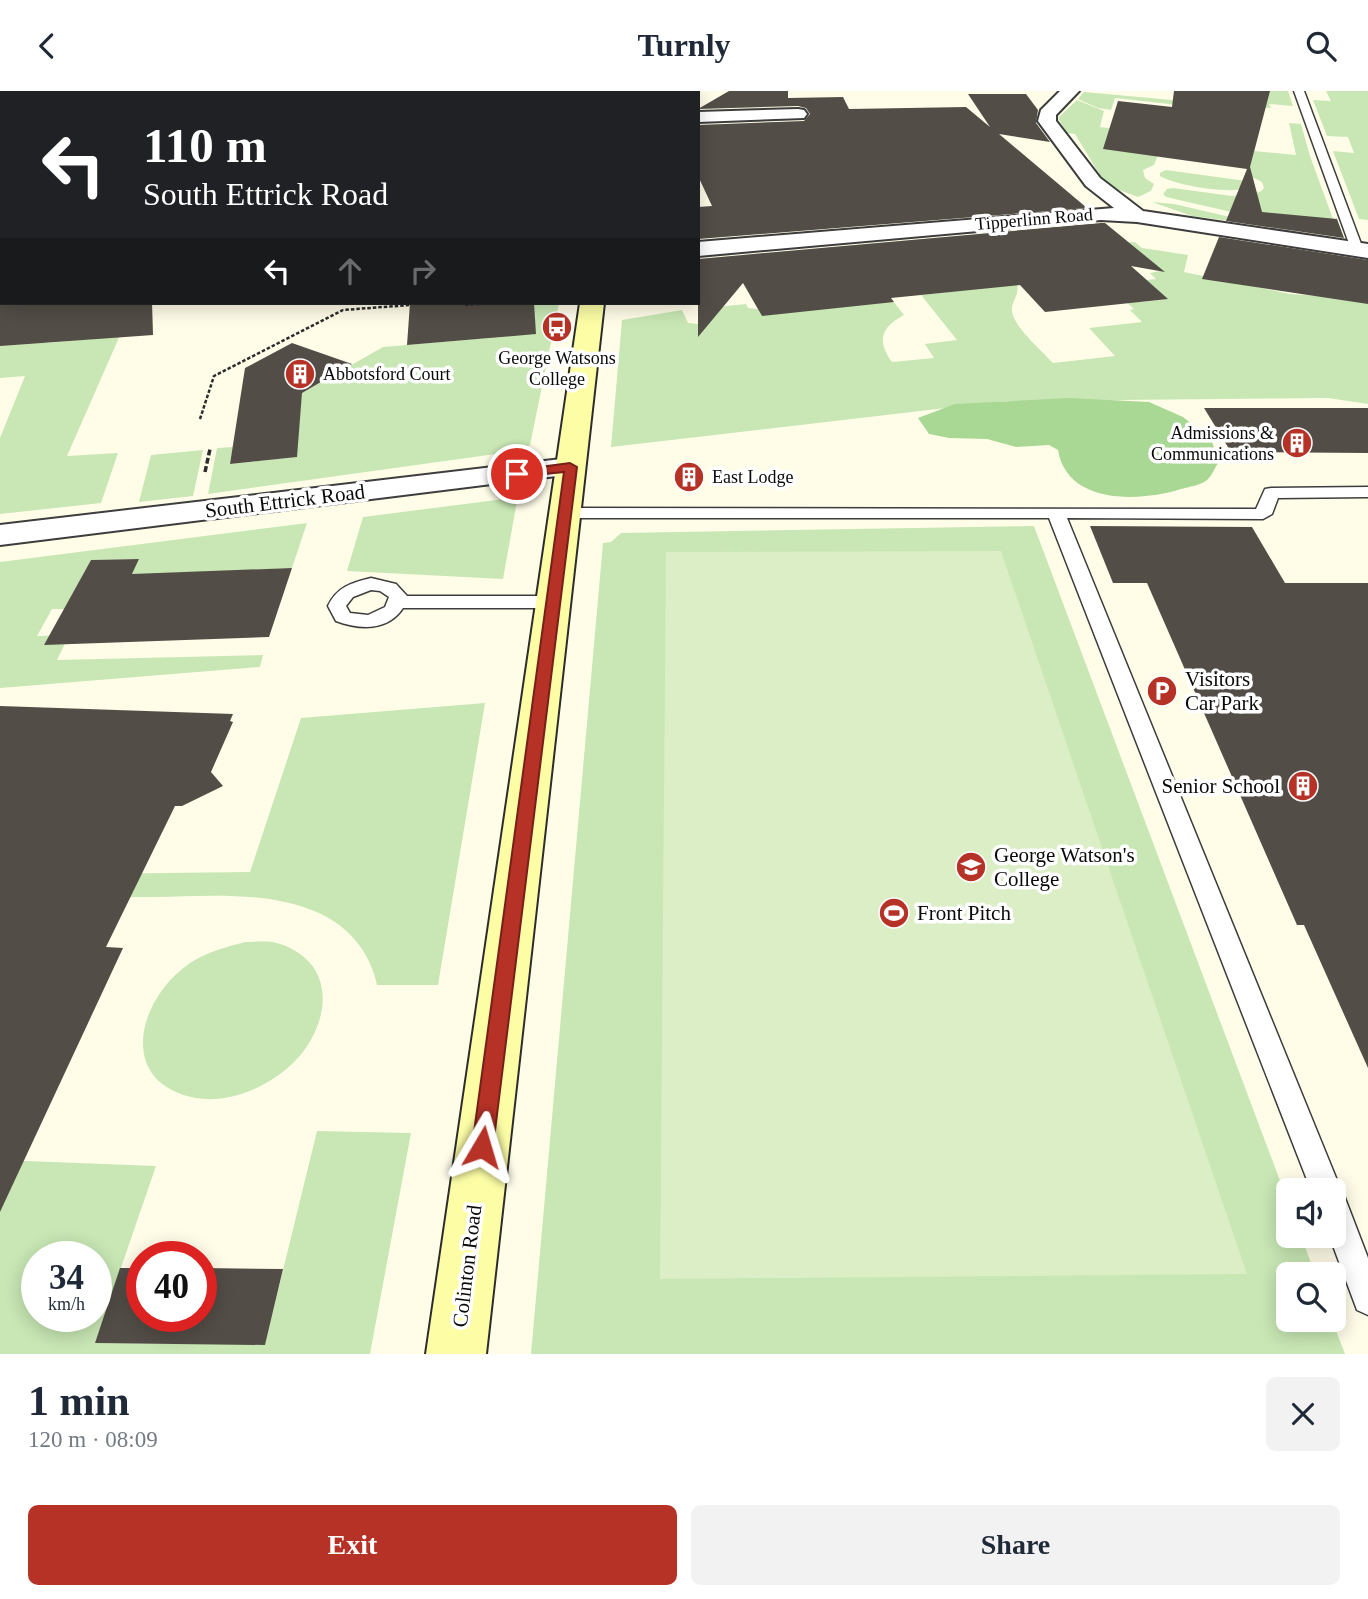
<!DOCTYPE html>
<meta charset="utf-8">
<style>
body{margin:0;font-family:"Times New Roman",serif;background:#f2f2f3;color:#1f2937;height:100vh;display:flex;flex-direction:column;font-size:26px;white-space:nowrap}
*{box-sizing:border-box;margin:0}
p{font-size:23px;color:#747a83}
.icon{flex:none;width:38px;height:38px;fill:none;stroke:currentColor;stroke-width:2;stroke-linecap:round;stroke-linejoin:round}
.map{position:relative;height:1263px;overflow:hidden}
.side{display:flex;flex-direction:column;background:#fff;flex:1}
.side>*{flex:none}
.guide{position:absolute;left:0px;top:0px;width:700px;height:214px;box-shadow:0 4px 18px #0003;background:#202124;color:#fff;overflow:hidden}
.controls{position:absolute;left:1276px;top:1087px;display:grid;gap:14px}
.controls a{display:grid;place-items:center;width:70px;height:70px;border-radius:10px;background:#fff;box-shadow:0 4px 18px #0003;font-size:35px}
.speed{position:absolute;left:21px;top:1150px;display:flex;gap:14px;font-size:35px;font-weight:700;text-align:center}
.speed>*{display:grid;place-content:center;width:91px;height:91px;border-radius:50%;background:#fff;box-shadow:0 4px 18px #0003;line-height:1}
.speed small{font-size:18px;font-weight:400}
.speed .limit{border:10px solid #d22;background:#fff;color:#111}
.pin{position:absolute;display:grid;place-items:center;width:60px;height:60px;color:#fff;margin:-30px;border:4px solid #fff;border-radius:50%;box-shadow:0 2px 7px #0007}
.me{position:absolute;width:77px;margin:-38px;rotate:7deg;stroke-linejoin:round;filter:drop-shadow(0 0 5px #0008)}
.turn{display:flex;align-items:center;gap:24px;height:147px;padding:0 28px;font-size:32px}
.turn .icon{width:91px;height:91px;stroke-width:2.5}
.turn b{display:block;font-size:49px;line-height:60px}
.lanes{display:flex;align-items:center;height:66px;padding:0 28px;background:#0003;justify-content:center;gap:35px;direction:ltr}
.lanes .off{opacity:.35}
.round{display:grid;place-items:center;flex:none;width:74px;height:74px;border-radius:10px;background:#f2f2f3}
.headline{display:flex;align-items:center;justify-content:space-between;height:119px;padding:0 28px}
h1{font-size:42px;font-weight:600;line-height:52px}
.primary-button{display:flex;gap:14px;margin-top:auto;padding:14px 28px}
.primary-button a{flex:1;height:80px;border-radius:10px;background:#b63227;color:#fff;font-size:28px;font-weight:600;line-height:80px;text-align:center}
.primary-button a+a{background:#f2f2f3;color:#1f2937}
header{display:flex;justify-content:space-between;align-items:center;height:91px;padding:0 28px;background:#fff;font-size:32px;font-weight:600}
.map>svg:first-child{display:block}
.green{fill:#c8e7b4;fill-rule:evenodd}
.forest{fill:#a9d794}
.pitch{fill:#dbeec5}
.building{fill:#534d47}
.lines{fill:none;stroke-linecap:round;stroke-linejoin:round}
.lane-casing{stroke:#3d3d3d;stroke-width:3}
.street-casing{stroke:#3d3d3d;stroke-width:4}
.secondary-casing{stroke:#2c2c2c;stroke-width:4}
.path-far1{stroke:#2c2c2c;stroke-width:2.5;stroke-dasharray:3.5 2;stroke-linecap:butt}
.path{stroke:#2c2c2c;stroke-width:3.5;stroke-dasharray:6 2.5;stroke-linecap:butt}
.lane{fill:#fff;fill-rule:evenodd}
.street{fill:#fff;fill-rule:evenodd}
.secondary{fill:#fcfda5;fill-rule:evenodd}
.route{fill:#b63227;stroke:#762019;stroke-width:2}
.labels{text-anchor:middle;stroke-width:7;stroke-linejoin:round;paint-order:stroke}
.far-street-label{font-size:18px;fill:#0a0a0a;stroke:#fff}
.far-poi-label{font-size:18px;fill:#0a0a0a;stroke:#fff;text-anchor:start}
.street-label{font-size:21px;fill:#0a0a0a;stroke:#fff}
.poi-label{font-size:21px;fill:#0a0a0a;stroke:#fff;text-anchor:start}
</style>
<header><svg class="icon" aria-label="back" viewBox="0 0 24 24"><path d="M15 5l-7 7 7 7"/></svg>Turnly<svg class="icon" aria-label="search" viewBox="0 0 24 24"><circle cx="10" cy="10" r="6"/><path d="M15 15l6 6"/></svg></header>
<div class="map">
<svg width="1368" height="1263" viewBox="0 0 1368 1263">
<rect width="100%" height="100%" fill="#fffde8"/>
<g class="green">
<polygon points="1226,0 1288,0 1293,15 1269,13 1271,17 1187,15 1115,7 1111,19 1098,17 1078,8 1084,1 1194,11"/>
<polygon points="1326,0 1368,0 1368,129 1359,128 1333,60 1354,62 1348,46 1327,45 1313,9 1331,10"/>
<polygon points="1077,9 1104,20 1100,36 1156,43 1161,56 1154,74 1143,79 1145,87 1154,93 1151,100 1138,106 1106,94 1075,43 1067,42 1058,27"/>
<polygon points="1289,32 1301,33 1310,65 1333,128 1284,137 1192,125 1152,111 1174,113 1252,131 1253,126 1166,106 1163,103 1167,98 1173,97 1232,105 1260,101 1264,97 1262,91 1248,84 1254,60 1296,64"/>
<path d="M1166 79 1246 90 1244 98C1225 102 1177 95 1160 85V82Z"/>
<path d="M1135 151 1142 157 1188 164 1184 181 1290 203 1368 208V313L1328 307 1006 310 611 356 622 229 682 219 688 232 708 234 705 217 746 213 748 217 758 218 762 225 885 200 904 224C880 237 877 250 892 271L934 267 925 253 957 249 921 204 1017 193C1020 204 1011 210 1012 220 1013 235 1042 260 1053 272L1115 265 1089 237 1142 231 1130 219 1134 218 1120 205 1131 204 1140 211 1167 208 1146 189 1156 188 1150 182 1160 180 1121 152Z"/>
<polygon points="522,212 559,212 530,354 524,359 208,403 217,357 233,356 230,373 296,366 302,302 383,256 490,247 466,216"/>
<polygon points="0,241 47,252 93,248 121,242 67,365 118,362 101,412 0,423 0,347 25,285 0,287"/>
<polygon points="203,359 193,405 139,411 151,364"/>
<polygon points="512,407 517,410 503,488 347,480 363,426"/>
<polygon points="307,432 292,477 131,485 139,468 91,469 64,518 52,518 37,545 69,544 57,569 263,564 260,576 0,597 0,471"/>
<polygon points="1034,435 1288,1111 1288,1144 1301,1145 1315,1183 1288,1183 1288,1228 1332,1229 1345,1263 531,1263 603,452 611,451 621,442"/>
<path d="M485 612 438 894H377C370 860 347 833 314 820 266 800 206 805 155 806 103 806 52 807 0 807V784L250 781 301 627Z"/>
<path d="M245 851C253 851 263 850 272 851 284 853 296 859 305 867 337 895 321 945 294 971 270 995 230 1013 196 1007 116 992 137 908 190 872 207 861 226 856 245 851Z"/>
<path d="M317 1040 411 1042 370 1263H0V1069L156 1075 95 1252 265 1253ZM37 1166H96V1225H37Z"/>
</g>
<path class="forest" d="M1069 307 1149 311 1183 326 1211 348 1219 371C1215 376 1212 385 1207 389 1201 394 1189 396 1181 398 1140 411 1067 414 1058 359L1049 354 1016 356 987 348 949 347 929 343 918 327 955 313Z"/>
<polygon class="pitch" points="1001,460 1247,1183 660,1188 666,461"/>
<g class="building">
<polygon points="729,0 788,0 788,7 843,6 849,18 966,16 990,36 968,3 1026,3 1038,19 1036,32 1050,51 999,43 1087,117 698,148 698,116 712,115 698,85 698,34 804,30 810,23 806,17 798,15 698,18"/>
<polygon points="1174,0 1270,0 1250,76 1262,121 1337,128 1344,147 1226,130 1247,78 1103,58 1118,10 1172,16"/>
<polygon points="1101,132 1105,132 1165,181 1131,175 1168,208 1045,221 1020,194 891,207 894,211 762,225 743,192 698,246 698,168"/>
<polygon points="1219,146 1368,169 1368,213 1202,188"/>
<polygon points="0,212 152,212 153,244 0,255"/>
<polygon points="410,212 534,212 536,243 407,254"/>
<polygon points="292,252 352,273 302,302 297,366 230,373 245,277"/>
<polygon points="1204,317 1368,317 1368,362 1231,361"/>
<polygon points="1090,435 1252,436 1285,492 1368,492 1368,977 1304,834 1297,834 1147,492 1113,492"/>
<polygon points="139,468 132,483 292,477 269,546 44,554 91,469"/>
<polygon points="0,615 233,623 230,630 233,631 211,681 223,695 182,715 175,715 106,856 123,857 0,1121"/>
<polygon points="120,1177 142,1177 142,1225 201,1225 201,1177 283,1178 265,1254 95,1252"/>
</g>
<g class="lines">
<g class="lane-casing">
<g id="lane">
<polygon points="483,0 518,0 481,2"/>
<polygon points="1294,0 1304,0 1363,158 1361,161 1351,158"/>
<polygon points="1368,396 1368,406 1278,407 1272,423 1263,428 1067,427 1341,1099 1338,1105 1345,1107 1368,1167 1368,1224 1357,1219 1329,1144 1334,1144 1334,1099 1311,1099 1049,427 565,427 556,422 565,417 1256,418 1265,398 1271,397"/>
<path d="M371 487 396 493 407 505H553L560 507 562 511 560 515 553 517H403C388 540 360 539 336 530L328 515C337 496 351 492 371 487ZM371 499 380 500 389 506 385 516 368 524 350 522 346 515 353 506Z"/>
</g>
</g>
<g class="street-casing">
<g id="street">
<polygon points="183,0 201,0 183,2"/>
<polygon points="1060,0 1079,0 1056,24 1056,30 1100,87 1143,120 1368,153 1368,167 1137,131 1101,129 698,165 698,151 1114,117 1086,95 1038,30 1041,19"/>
<polygon points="798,18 804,19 807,23 804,27 698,31 698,21"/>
<rect x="0" y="25" width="2" height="10"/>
<rect x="0" y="93" width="2" height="12"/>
<polygon points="570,367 581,370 585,376 581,382 0,454 0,434"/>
</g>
</g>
<g class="secondary-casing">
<g id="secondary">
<rect x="546" y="0" width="18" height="2"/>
<polygon points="580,212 604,212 486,1263 426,1263"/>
</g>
</g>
<g class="path-far1">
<polyline points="465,214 493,212"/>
<polyline points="200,328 214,285 343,219 410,214"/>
</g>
<polyline class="path" points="205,381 210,358"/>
<use href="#lane" class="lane"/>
<use href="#street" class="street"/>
<use href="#secondary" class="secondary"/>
</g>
<polygon class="route" points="570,372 577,376 493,1056 490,1064 482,1067 475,1064 472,1056 564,381 517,386 511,383 517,379"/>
<defs>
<g id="bus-disc" transform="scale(1.575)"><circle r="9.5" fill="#b63227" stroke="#fff"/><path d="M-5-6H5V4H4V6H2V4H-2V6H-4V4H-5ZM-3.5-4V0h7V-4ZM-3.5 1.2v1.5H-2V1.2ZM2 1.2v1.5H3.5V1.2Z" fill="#fff"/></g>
<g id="building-disc" transform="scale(1.575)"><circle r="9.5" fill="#b63227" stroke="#fff"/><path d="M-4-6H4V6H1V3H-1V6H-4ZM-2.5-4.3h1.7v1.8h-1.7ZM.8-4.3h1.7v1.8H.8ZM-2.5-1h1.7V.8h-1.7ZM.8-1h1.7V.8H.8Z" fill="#fff"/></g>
<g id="parking-disc" transform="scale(1.575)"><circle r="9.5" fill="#b63227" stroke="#fff"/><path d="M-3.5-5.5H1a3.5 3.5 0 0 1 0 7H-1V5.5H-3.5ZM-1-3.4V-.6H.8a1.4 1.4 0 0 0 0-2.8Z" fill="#fff"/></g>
<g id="school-disc" transform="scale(1.575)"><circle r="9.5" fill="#b63227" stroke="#fff"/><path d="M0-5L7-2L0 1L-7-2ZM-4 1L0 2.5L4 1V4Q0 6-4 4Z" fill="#fff"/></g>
<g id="stadium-disc" transform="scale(1.575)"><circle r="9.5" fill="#b63227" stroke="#fff"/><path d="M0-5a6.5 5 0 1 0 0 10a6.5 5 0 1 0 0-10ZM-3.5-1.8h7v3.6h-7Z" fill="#fff"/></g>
</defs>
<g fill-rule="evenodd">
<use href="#bus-disc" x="557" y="236"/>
<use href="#building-disc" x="300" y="283"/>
<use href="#building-disc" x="1297" y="352"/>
<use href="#building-disc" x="689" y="386"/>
<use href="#parking-disc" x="1162" y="600"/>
<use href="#building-disc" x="1303" y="695"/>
<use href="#school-disc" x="971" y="776"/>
<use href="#stadium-disc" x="894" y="822"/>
</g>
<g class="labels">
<g class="far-street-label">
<text transform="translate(1034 128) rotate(-5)" y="6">Tipperlinn Road</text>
</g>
<g class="far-poi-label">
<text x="557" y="273" text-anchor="middle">George Watsons<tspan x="557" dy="21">College</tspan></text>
<text x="323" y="289">Abbotsford Court</text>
<text x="1274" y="348" text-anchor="end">Admissions &amp;<tspan x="1274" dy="21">Communications</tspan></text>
<text x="712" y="392">East Lodge</text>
</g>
<g class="street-label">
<text transform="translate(285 410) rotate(-7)" y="7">South Ettrick Road</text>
<text transform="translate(467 1175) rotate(-83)" y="7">Colinton Road</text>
</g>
<g class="poi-label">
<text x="1185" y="595">Visitors<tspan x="1185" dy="24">Car Park</tspan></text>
<text x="1280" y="702" text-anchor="end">Senior School</text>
<text x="994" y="771">George Watson's<tspan x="994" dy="24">College</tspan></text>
<text x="917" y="829">Front Pitch</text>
</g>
</g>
</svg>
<div class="controls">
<a><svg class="icon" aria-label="sound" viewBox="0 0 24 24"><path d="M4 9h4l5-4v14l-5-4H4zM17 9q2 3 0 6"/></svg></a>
<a><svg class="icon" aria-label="search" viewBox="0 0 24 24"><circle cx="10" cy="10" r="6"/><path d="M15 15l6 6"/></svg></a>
</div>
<div class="speed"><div>34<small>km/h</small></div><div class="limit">40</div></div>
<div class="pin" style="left:517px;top:383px;background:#d93025"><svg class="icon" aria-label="arrive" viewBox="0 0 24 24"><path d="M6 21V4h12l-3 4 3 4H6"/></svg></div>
<svg class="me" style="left:482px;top:1056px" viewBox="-20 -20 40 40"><path d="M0-17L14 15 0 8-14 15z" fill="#b63227" stroke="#fff" stroke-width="4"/></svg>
<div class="guide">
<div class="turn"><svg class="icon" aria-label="left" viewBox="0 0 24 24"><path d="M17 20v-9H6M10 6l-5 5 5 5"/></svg><div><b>110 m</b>South Ettrick Road</div></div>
<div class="lanes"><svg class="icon" aria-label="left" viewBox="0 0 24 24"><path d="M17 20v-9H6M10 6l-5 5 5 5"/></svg><svg class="icon off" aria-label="ahead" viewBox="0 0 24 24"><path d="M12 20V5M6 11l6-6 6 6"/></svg><svg class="icon off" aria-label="right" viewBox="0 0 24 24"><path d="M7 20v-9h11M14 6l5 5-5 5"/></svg></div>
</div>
</div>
<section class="side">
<div class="headline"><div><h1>1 min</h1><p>120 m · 08:09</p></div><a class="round"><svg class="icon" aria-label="close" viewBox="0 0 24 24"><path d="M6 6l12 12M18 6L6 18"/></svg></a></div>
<div class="primary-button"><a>Exit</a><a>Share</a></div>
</section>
